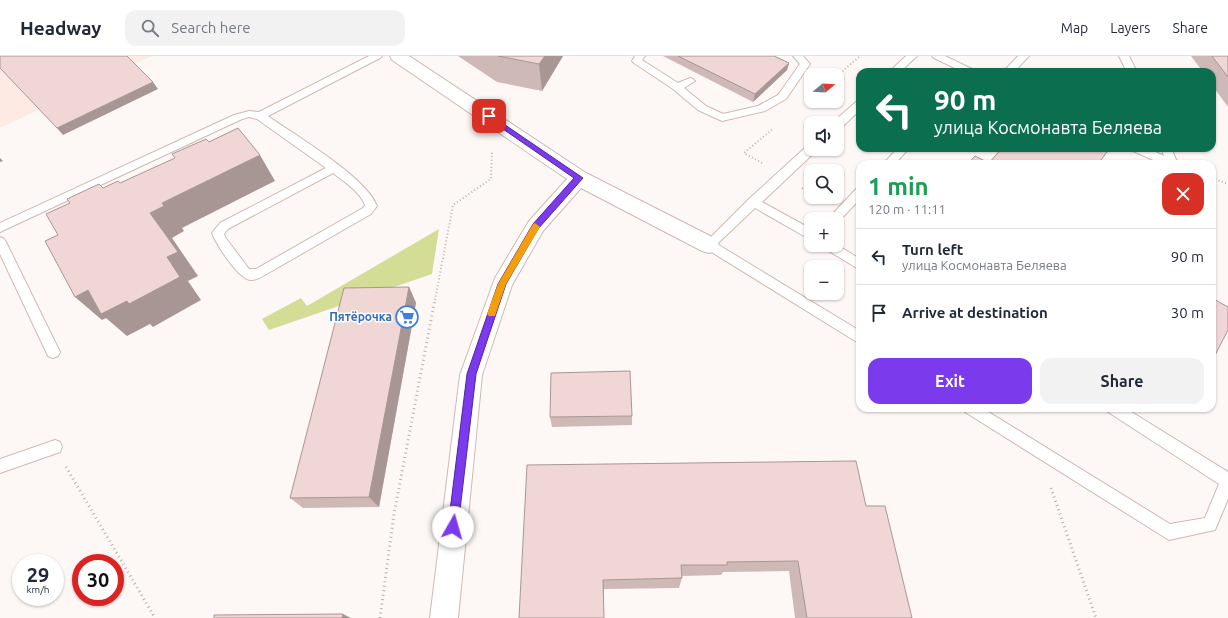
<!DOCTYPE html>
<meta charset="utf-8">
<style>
body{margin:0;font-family:Ubuntu,sans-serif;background:#f2f2f3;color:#1f2937;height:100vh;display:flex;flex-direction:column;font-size:15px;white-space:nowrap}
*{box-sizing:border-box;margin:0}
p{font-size:13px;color:#747a83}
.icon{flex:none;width:22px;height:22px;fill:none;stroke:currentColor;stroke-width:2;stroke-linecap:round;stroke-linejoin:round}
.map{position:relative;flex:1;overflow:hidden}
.side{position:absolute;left:856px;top:104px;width:360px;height:252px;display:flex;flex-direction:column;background:#fff;border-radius:12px;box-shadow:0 1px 3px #0004}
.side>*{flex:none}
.hud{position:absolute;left:856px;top:12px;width:360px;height:84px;border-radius:12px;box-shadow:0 1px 3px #0004;background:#0b6e4f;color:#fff;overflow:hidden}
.needle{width:26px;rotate:72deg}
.controls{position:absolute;left:804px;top:12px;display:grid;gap:8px}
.controls a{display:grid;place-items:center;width:40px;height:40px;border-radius:8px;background:#fff;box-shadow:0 1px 3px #0004;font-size:20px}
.speed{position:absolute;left:12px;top:498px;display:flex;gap:8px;font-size:20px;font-weight:700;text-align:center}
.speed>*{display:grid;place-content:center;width:52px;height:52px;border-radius:50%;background:#fff;box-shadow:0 1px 3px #0004;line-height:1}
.speed small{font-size:10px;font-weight:400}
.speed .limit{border:6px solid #d22;background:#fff;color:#111}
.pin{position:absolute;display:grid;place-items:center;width:34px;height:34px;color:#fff;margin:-17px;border-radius:8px;box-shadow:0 2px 6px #0006}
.me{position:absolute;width:44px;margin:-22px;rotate:7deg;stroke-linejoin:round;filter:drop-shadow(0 0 3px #0008)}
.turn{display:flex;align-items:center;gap:14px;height:84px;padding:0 12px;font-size:18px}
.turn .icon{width:52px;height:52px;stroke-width:2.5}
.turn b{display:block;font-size:28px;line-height:34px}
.round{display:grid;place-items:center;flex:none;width:42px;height:42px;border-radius:12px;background:#f2f2f3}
.summary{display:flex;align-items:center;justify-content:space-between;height:68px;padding:0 12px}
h1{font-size:24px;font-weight:700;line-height:30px;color:#1e9e55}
.primary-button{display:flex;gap:8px;margin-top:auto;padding:8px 12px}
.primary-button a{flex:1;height:46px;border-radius:12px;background:#7c3aed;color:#fff;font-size:16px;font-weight:700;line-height:46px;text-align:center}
.primary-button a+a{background:#f2f2f3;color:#1f2937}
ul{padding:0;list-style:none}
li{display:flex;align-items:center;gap:12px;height:56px;padding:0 12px;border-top:1px solid #e0e1e3}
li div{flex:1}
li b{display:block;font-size:15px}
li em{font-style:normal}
header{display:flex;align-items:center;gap:24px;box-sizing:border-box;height:56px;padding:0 20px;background:#fff;border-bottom:1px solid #e0e1e3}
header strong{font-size:19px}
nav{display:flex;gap:22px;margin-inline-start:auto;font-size:14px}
.search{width:280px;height:36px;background:#f2f2f3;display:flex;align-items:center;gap:10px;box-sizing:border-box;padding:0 14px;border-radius:12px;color:#747a83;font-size:15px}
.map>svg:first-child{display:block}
.built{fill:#fdebe3}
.green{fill:#d4dd95}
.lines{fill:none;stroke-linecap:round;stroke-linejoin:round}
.service-casing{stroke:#cfb9b0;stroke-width:2}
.minor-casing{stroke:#cfb9b0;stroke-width:2}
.path-far1{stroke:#b8b2b0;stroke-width:2;stroke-dasharray:1 2.5;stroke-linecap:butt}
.path{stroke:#b8b2b0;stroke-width:3;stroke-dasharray:1 3.5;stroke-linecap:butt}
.service{fill:#fff;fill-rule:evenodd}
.minor{fill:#fff;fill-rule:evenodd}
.wall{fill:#ceb9b7}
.shaded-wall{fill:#a89695}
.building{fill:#f0d7d5;stroke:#a89695}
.route{fill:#7c3aed;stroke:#51269a}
.slow{fill:#f59e0b}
.labels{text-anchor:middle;stroke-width:3;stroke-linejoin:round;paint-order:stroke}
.shop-label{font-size:12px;font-weight:bold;fill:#366cbe;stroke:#fff;text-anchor:end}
</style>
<header>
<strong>Headway</strong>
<div class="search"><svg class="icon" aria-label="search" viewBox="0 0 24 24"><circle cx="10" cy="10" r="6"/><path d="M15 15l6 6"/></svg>Search here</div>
<nav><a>Map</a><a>Layers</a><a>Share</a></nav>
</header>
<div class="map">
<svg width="1228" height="562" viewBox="0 0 1228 562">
<rect width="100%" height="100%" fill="#fdf8f6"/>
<polygon class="built" points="0,0 152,0 0,72"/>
<polygon class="green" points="439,173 432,218 269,274 262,263 301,242 307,250"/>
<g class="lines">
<g class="service-casing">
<g id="service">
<path d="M369 0H382L380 2 268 60C296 80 365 120 377 150L371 158 263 220C260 222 255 224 251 224 239 224 216 188 212 177L220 167 326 112 257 63 249 61 242 63 0 176V167L234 59 249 55 259 56ZM333 117C345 126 360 136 365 149L363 152 256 213H249L225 181 224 178 228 173Z"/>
<polygon points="635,0 645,0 642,4 678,27 690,22 693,23 695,25 684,32 706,50 723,58 758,50 778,39 800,8 793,0 803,0 810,8 786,43 765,55 722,65 698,54 673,33 634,7 632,5"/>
<polygon points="906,0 917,0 900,16 889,16"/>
<polygon points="932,0 945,0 974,14 976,16 963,16 934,2"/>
<polygon points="1018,0 1029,0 1014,16 1003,16"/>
<polygon points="1119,0 1129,0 1137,16 1127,16"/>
<polygon points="860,45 860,54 841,72 837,73 837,67 833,66 856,46"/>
<polygon points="811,89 811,93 816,93 815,96 762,146 811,173 811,184 755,152 717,188 860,275 860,288 705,192 703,189 749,143 807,90"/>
<polygon points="898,92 909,92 895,108 883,108"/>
<polygon points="1132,92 1147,92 1164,100 1161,92 1171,92 1178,108 1162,108 1133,95"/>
<polygon points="860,132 860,143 838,166 837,163 828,163 856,133"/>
<polygon points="0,181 4,183 6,186 58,292 60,296 58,300 53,302 48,300 0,198"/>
<polygon points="822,189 837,189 860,203 860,214 824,192"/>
<polygon points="963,352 982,352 1170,468 1205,462 1219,428 1108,356 1106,352 1125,352 1228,416 1228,443 1215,474 1169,484 965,356"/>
<polygon points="55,384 60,386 62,391 60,396 0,417 0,403"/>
</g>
</g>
<g class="minor-casing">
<polygon id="minor" points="390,0 409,0 586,117 716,183 719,189 716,195 709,197 702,195 581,132 543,175 512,229 482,319 458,562 430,562 460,319 495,222 529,165 567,123 392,4"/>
</g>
<g class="path-far1">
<polyline points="837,20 860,0"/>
<polyline points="762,107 744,97 774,72"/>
<polyline points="1212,122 1228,128"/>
<polyline points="802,132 811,138"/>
<polyline points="435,244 453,149 491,123 492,95"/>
</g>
<g class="path">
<polyline points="66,411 155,562"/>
<polyline points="1051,432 1096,562"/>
<polyline points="380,562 394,458 435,243"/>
</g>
<use href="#service" class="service"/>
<use href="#minor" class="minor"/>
</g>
<g class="wall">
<polygon points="458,0 563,0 542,35 497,26"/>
<polygon points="663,0 774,0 789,7 787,14 753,46"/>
<polygon points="1191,0 1228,0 1228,51 1212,29 1212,16 1203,16"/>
<polygon points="409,231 416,247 379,451 303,452 290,442"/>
<polygon points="632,360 632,369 552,371 550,361"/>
<polygon points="527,409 866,450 912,562 795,562 789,515 723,516 721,519 682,520 682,522 679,532 604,533"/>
</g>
<g class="shaded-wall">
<polygon points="545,0 563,0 542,35 539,8"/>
<polygon points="789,7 787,14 753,46 755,38"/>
<polygon points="153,26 158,33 63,79 57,72"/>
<polygon points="260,99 275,125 182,172 184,175 172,182 198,220 188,225 201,244 153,271 150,268 127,280 106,262 102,264 75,241 88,234 127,245 167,201 150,157 162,147"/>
<polygon points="0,102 3,105 0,106"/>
<polygon points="409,231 416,247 379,451 369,441"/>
<polygon points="603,524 604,533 604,562"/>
<polygon points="343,558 351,562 342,562"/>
</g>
<g class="building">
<polygon points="0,0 127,0 153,26 57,72 0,12"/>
<polygon points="498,0 545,0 539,8"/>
<polygon points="678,0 774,0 789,7 755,38"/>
<polygon points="1212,0 1228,0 1228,21"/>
<polygon points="238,72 260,99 162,147 164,150 150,157 178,196 167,201 180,221 129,248 127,245 101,258 88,234 75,241 45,185 58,179 46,158 70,147 67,143 99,128 103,132 118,125 120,127 175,102 172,98 206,83 209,86"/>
<polygon points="1002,92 1110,92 1098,108 968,108 975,100 989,107"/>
<polygon points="409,231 369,441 290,442 344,232"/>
<polygon points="1212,242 1228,251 1228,274 1212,305"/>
<polygon points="630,315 632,360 550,361 551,317"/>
<polygon points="856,405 866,450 885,450 912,562 807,562 798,505 727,506 727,509 681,509 682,522 603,524 604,562 519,562 527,409"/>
<polygon points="343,558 342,562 214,562 214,559"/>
</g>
<polygon class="route" points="489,58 583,122 538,173 506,228 476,318 458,471 457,475 453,476 449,475 448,471 467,318 498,228 533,168 574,122 487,62 486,60"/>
<polygon class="slow" points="535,167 540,171 506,228 495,260 489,260 487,258 498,228 533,168"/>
<defs>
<g id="supermarket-ring" transform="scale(1.15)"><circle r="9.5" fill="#fff" stroke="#3f7fe0" stroke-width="1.5"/><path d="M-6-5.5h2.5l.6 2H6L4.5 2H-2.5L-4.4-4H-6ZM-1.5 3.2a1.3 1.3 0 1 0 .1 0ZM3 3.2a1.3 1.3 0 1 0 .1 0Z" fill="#3f7fe0"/></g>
</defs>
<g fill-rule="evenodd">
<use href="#supermarket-ring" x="407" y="261"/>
</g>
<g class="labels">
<g class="shop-label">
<text x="392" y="265">Пятёрочка</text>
</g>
</g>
</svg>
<div class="controls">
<a><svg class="needle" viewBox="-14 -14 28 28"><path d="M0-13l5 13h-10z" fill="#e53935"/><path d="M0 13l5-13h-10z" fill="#747a83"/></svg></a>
<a><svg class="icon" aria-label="sound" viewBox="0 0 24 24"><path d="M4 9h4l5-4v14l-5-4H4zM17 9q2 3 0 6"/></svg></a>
<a><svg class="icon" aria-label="search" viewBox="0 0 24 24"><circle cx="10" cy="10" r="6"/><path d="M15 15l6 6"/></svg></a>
<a>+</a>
<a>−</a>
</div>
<div class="speed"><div>29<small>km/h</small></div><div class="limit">30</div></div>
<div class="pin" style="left:489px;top:60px;background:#d93025"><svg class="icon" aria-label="arrive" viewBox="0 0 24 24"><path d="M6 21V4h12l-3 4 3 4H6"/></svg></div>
<svg class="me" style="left:453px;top:471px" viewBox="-20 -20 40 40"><circle r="19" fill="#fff"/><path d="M0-13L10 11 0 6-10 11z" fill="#7c3aed"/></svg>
<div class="hud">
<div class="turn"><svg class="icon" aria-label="left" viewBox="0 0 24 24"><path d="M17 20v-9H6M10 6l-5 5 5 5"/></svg><div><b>90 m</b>улица Космонавта Беляева</div></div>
</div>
<section class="side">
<div class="summary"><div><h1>1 min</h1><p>120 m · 11:11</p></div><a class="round" style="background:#d93025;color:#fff"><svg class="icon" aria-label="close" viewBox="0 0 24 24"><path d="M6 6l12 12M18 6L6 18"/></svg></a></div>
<ul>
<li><svg class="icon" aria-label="left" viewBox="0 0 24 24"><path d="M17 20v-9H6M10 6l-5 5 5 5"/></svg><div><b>Turn left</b><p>улица Космонавта Беляева</p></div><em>90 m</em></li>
<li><svg class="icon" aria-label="arrive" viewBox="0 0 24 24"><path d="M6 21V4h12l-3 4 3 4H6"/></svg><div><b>Arrive at destination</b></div><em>30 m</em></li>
</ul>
<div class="primary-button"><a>Exit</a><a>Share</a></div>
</section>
</div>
